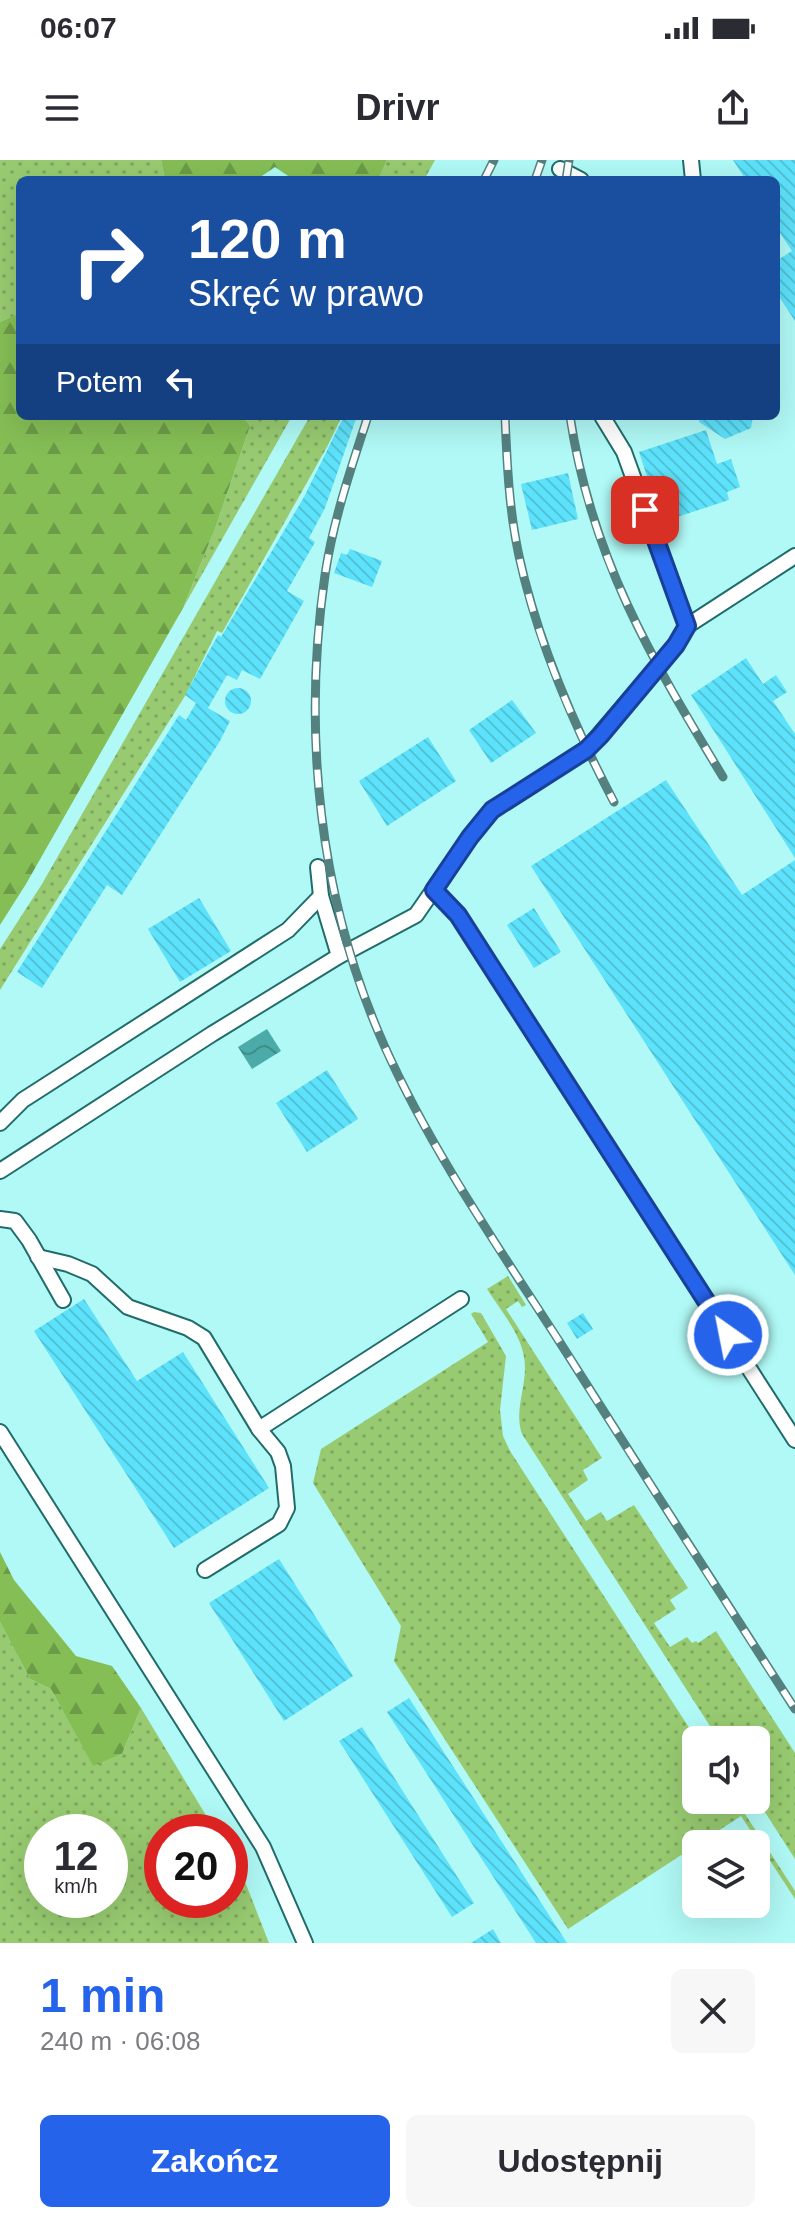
<!DOCTYPE html>
<html lang="pl">
<meta charset="utf-8">
<style>
body{margin:0;font-family:Helvetica,sans-serif;background:#f7f7f7;color:#2b2b33;height:100vh;display:flex;flex-direction:column;font-size:30px;white-space:nowrap}
*{box-sizing:border-box;margin:0}
p{font-size:26px;color:#7c7c81}
.icon{flex:none;width:44px;height:44px;fill:none;stroke:currentColor;stroke-width:2;stroke-linecap:round;stroke-linejoin:round}
.map{position:relative;height:1783px;overflow:hidden}
.details{display:flex;flex-direction:column;background:#fff;flex:1}
.details>*{flex:none}
.banner{position:absolute;left:16px;top:16px;width:764px;height:244px;border-radius:12px;box-shadow:0 8px 32px #0002;background:#1a4fa0;color:#fff;overflow:hidden}
.controls{position:absolute;left:682px;top:1566px;display:grid;gap:16px}
.controls a{display:grid;place-items:center;width:88px;height:88px;border-radius:12px;background:#fff;box-shadow:0 8px 32px #0002;font-size:40px}
.speed{position:absolute;left:24px;top:1654px;display:flex;gap:16px;font-size:40px;font-weight:700;text-align:center}
.speed>*{display:grid;place-content:center;width:104px;height:104px;border-radius:50%;background:#fff;box-shadow:0 8px 32px #0002;line-height:1}
.speed small{font-size:20px;font-weight:400}
.speed .limit{border:12px solid #d22;background:#fff;color:#111}
.pin{position:absolute;display:grid;place-items:center;width:68px;height:68px;color:#fff;margin:-34px;border-radius:16px;box-shadow:0 4px 12px #0006}
.me{position:absolute;width:88px;margin:-44px;rotate:327deg;stroke-linejoin:round;filter:drop-shadow(0 0 6px #0008)}
.turn{display:flex;align-items:center;gap:28px;height:168px;padding:0 40px;font-size:36px}
.turn .icon{width:104px;height:104px;stroke-width:2.5}
.turn b{display:block;font-size:56px;line-height:68px}
.then{display:flex;align-items:center;height:76px;padding:0 40px;background:#0003;gap:16px;font-size:30px}
.round{display:grid;place-items:center;flex:none;width:84px;height:84px;border-radius:12px;background:#f7f7f7}
.overview{display:flex;align-items:center;justify-content:space-between;height:136px;padding:0 40px}
h1{font-size:48px;font-weight:700;line-height:60px;color:#2563eb}
.action{display:flex;gap:16px;margin-top:auto;padding:16px 40px}
.action a{flex:1;height:92px;border-radius:12px;background:#2563eb;color:#fff;font-size:32px;font-weight:700;line-height:92px;text-align:center}
.action a+a{background:#f7f7f7;color:#2b2b33}
.status{display:flex;justify-content:space-between;align-items:center;height:56px;padding:0 40px;background:#fff;direction:ltr}
.status svg{height:22px;fill:currentColor}
header{display:flex;justify-content:space-between;align-items:center;height:104px;padding:0 40px;background:#fff;font-size:36px;font-weight:700}
.map>svg:first-child{display:block}
.green{fill:url(#green-dots);fill-rule:evenodd}
.forest{fill:url(#forest-firs)}
.water{fill:url(#water-waves)}
.building{fill:url(#building-back-hatch)}
.lines{fill:none;stroke-linecap:round;stroke-linejoin:round}
.lane-casing{stroke:#216c6b;stroke-width:18}
.lane{stroke:#fff;stroke-width:14}
.rail-casing{stroke:#54817f;stroke-width:9}
.rail{stroke:#fff;stroke-width:6;stroke-dasharray:18;stroke-linecap:butt}
.route-casing{stroke:#184099;stroke-width:20}
.route{stroke:#2563eb;stroke-width:14}
</style>
<div class="status"><b>06:07</b><svg viewBox="0 0 49 12"><path d="M0 12V9h3v3zM5 12V6h3v6zM10 12V3h3v9zM15 12V0h3v12zM26 1h20v11H26zM47 4h2v5h-2z"/></svg></div>
<header><svg class="icon" aria-label="menu" viewBox="0 0 24 24"><path d="M4 6h16M4 12h16M4 18h16"/></svg>Drivr<svg class="icon" aria-label="share" viewBox="0 0 24 24"><path d="M12 15V3M7 8l5-5 5 5M5 13v7h14v-7"/></svg></header>
<div class="map">
<svg width="795" height="1783" viewBox="0 0 795 1783">
<defs>
<pattern id="green-dots" width="8" height="8" patternUnits="userSpaceOnUse" patternTransform="scale(2)"><rect width="8" height="8" fill="#98cb71"/><path d="M2 2h.1M6 6h.1" fill="none" stroke="#7ca65e" stroke-width="1.8" stroke-linecap="round"/></pattern>
<pattern id="forest-firs" width="22" height="20" patternUnits="userSpaceOnUse" patternTransform="scale(2)"><rect width="22" height="20" fill="#85be55"/><path d="M5 1l3.5 6h-7zM16 11l3.5 6h-7z" fill="#6c9c48"/></pattern>
<pattern id="water-waves" width="16" height="10" patternUnits="userSpaceOnUse" patternTransform="scale(2)"><rect width="16" height="10" fill="#4baba8"/><path d="M0 5q4-4 8 0t8 0" fill="none" stroke="#3e8d8a"/></pattern>
<pattern id="building-back-hatch" width="6" height="6" patternUnits="userSpaceOnUse" patternTransform="scale(2)"><rect width="6" height="6" fill="#5de2fb"/><path d="M-1 5l2 2M0 0l6 6M5-1l2 2" fill="none" stroke="#51c3d8"/></pattern>
</defs>
<rect width="100%" height="100%" fill="#b0f9f6"/>
<g class="green">
<polygon points="0,0 161,0 165,20 20,20 20,153 0,162"/>
<polygon points="387,0 435,0 424,20 378,20"/>
<polygon points="243,256 292,256 183,448 216,366 250,266"/>
<polygon points="310,256 342,256 327,287 222,473 217,471 185,536 0,830 0,789 42,724"/>
<path d="M508 1116 526 1145 522 1147 518 1141 506 1149 602 1298 583 1310 588 1320 568 1334 586 1361 601 1352 607 1361 634 1345 688 1428 670 1440 676 1449 654 1463 670 1487 687 1477 692 1483 696 1481 698 1483 716 1471 795 1593V1699L756 1638V1580H719L522 1274C513 1249 529 1223 524 1197 520 1172 500 1150 487 1129Z"/>
<polygon points="474,1152 481,1153 506,1196 500,1250 503,1276 510,1291 697,1580 696,1640 736,1640 795,1731 795,1739 741,1656 568,1769 394,1501 401,1466 313,1323 321,1289 488,1182 471,1154"/>
<path d="M0 1462 30 1519 51 1529 93 1605 122 1594 141 1548 216 1672H162V1740H230V1695L242 1714 269 1783H0ZM42 1672H110V1740H42Z"/>
</g>
<g class="forest">
<polygon points="161,0 387,0 378,20 294,20 275,7 256,20 165,20"/>
<polygon points="20,153 20,256 243,256 250,266 216,366 183,448 26,724 0,765 0,162"/>
<polygon points="0,1392 14,1420 76,1496 112,1506 141,1548 122,1594 93,1606 51,1529 30,1519 0,1462"/>
</g>
<polygon class="water" points="267,869 281,891 252,909 238,887"/>
<g class="building">
<polygon points="733,0 795,0 795,161 776,132 776,101 792,91 776,67 776,20 746,20"/>
<polygon points="344,256 357,256 325,348 309,378 315,382 287,431 304,441 260,519 242,510 237,520 227,515 208,548 230,561 220,581 122,735 107,725 42,828 17,812 179,555 186,560 196,543 185,535 218,475 221,477 304,337"/>
<polygon points="700,256 753,256 751,268 725,279 699,262"/>
<polygon points="706,270 717,304 731,299 740,327 727,332 729,340 662,362 639,292"/>
<polygon points="568,313 578,359 532,370 521,324"/>
<polygon points="350,389 382,401 372,427 334,413 341,393 347,395"/>
<polygon points="746,498 763,524 776,515 787,532 773,541 795,574 795,698 691,535"/>
<circle cx="238" cy="541" r="13"/>
<polygon points="512,540 536,573 491,603 469,570"/>
<polygon points="428,577 456,621 387,666 359,621"/>
<polygon points="666,620 742,735 795,700 795,1115 531,706"/>
<polygon points="199,738 231,791 180,822 148,769"/>
<polygon points="534,748 561,792 534,808 507,765"/>
<polygon points="327,910 358,959 307,992 276,943"/>
<polygon points="84,1139 137,1221 183,1192 269,1328 174,1388 34,1171"/>
<polygon points="583,1153 593,1169 577,1179 567,1163"/>
<polygon points="279,1399 353,1516 284,1561 209,1443"/>
<polygon points="409,1538 567,1783 536,1783 387,1552"/>
<polygon points="362,1567 474,1743 452,1757 339,1581"/>
<polygon points="493,1769 501,1783 471,1783"/>
</g>
<g class="lines">
<g class="lane-casing">
<g id="lane">
<polyline points="691,0 693,20"/>
<polyline points="560,9 581,20"/>
<polyline points="602,256 624,292 687,466"/>
<polyline points="318,707 321,736 339,796"/>
<polyline points="434,730 458,755 795,1280"/>
<polyline points="0,963 23,940 288,770 321,736"/>
<polyline points="0,1011 212,874 339,796 416,755 470,677 492,650 586,590 676,485 687,466 795,396"/>
<polyline points="0,1059 15,1061 29,1080 63,1140"/>
<polyline points="38,1097 68,1104 92,1114 128,1147 188,1168 204,1178 259,1269 278,1292 283,1306 287,1348 279,1364 205,1410"/>
<polyline points="259,1269 461,1139"/>
<polyline points="0,1272 263,1687 305,1783"/>
</g>
</g>
<use href="#lane" class="lane"/>
<g class="rail-casing">
<g id="rail">
<polyline points="484,20 494,0"/>
<polyline points="535,20 542,0"/>
<polyline points="566,20 569,0"/>
<path d="M368 256C351 308 333 361 325 415 302 573 319 739 384 885 431 990 497 1085 559 1181 637 1304 716 1427 795 1549"/>
<path d="M505 256C507 303 509 350 519 396 538 483 573 564 614 642"/>
<path d="M570 256C591 397 651 498 723 617"/>
</g>
</g>
<use href="#rail" class="rail"/>
</g>
<g class="lines">
<g class="route-casing">
<polyline id="route" points="645,350 687,466 676,485 600,576 586,590 492,650 470,677 434,730 458,755 728,1175"/>
</g>
<use href="#route" class="route"/>
</g>
</svg>
<div class="controls">
<a><svg class="icon" aria-label="sound" viewBox="0 0 24 24"><path d="M4 9h4l5-4v14l-5-4H4zM17 9q2 3 0 6"/></svg></a>
<a><svg class="icon" aria-label="layers" viewBox="0 0 24 24"><path d="M12 4l9 5-9 5-9-5zM3 14l9 5 9-5"/></svg></a>
</div>
<div class="speed"><div>12<small>km/h</small></div><div class="limit">20</div></div>
<div class="pin" style="left:645px;top:350px;background:#d93025"><svg class="icon" aria-label="arrive" viewBox="0 0 24 24"><path d="M6 21V4h12l-3 4 3 4H6"/></svg></div>
<svg class="me" style="left:728px;top:1175px" viewBox="-20 -20 40 40"><circle r="17" fill="#2563eb" stroke="#fff" stroke-width="3"/><path d="M0-11L8 9 0 5-8 9z" fill="#fff"/></svg>
<div class="banner">
<div class="turn"><svg class="icon" aria-label="right" viewBox="0 0 24 24"><path d="M7 20v-9h11M14 6l5 5-5 5"/></svg><div><b>120 m</b>Skręć w prawo</div></div>
<div class="then">Potem<svg class="icon" aria-label="left" viewBox="0 0 24 24"><path d="M17 20v-9H6M10 6l-5 5 5 5"/></svg></div>
</div>
</div>
<section class="details">
<div class="overview"><div><h1>1 min</h1><p>240 m · 06:08</p></div><a class="round"><svg class="icon" aria-label="close" viewBox="0 0 24 24"><path d="M6 6l12 12M18 6L6 18"/></svg></a></div>
<div class="action"><a>Zakończ</a><a>Udostępnij</a></div>
</section>
